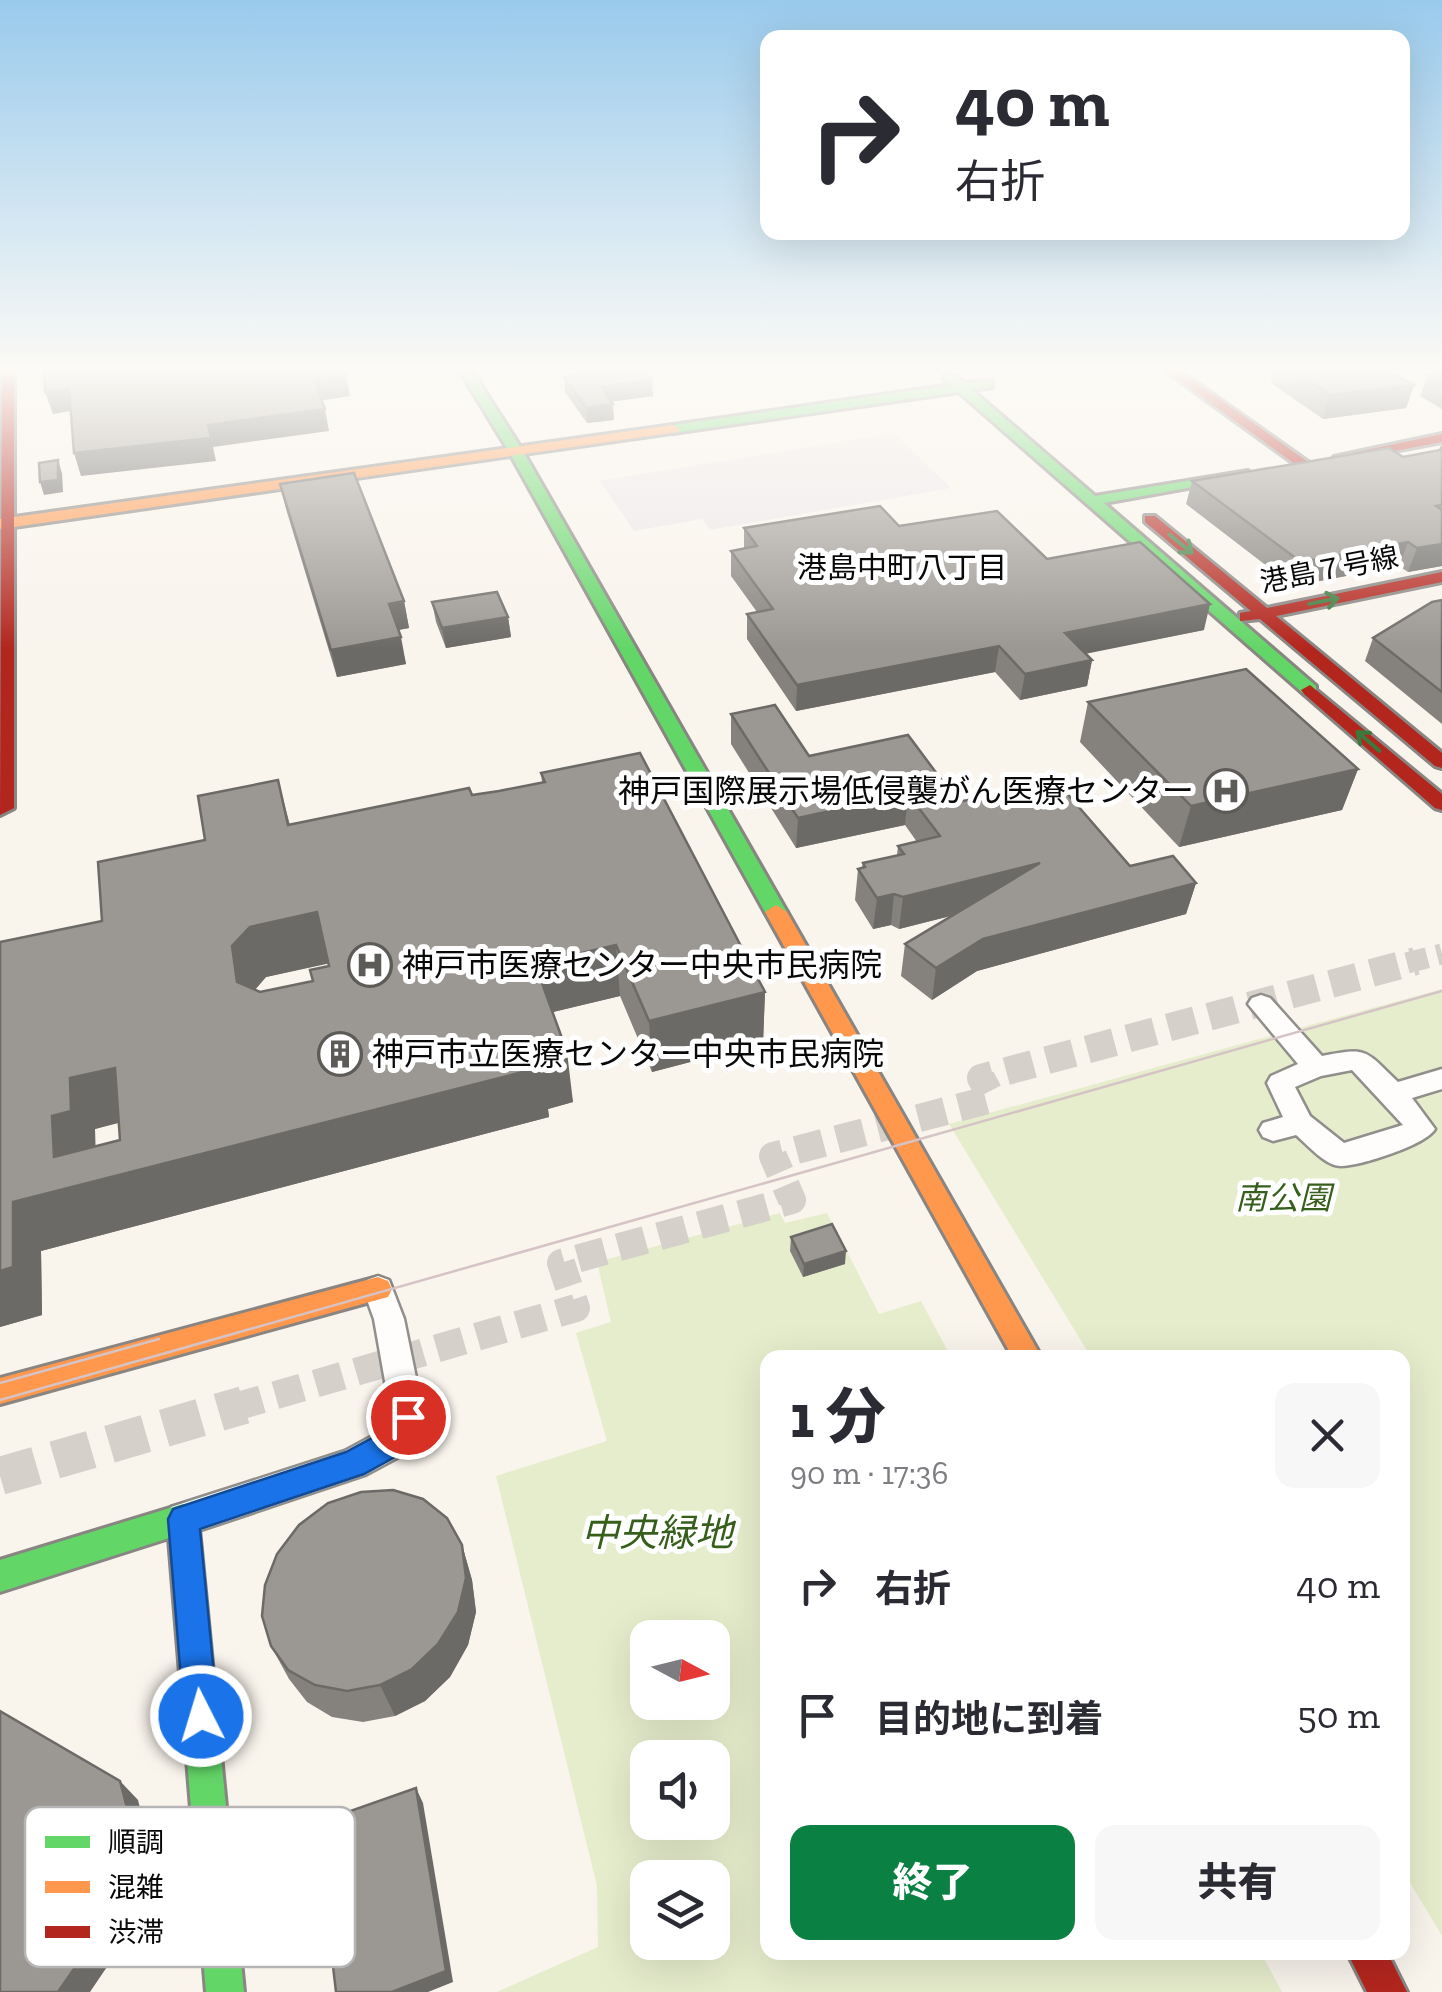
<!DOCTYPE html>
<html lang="ja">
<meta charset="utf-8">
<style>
body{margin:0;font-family:"Zilla Slab","Noto Sans JP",serif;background:#f7f7f7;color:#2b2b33;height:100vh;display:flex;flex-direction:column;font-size:38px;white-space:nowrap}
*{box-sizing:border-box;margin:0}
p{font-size:32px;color:#7c7c81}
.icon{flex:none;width:55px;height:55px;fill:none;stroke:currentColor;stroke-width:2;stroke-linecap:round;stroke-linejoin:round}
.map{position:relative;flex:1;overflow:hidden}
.sheet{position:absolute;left:760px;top:1350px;width:650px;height:610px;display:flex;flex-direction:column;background:#fff;border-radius:20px;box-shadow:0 10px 40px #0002}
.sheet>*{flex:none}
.guide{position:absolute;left:760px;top:30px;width:650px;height:210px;border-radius:20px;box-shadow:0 10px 40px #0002;background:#fff;color:#2b2b33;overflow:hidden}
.needle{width:65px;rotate:97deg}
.buttons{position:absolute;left:630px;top:1620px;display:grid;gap:20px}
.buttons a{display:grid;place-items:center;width:100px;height:100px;border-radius:20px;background:#fff;box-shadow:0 10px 40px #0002;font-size:50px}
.pin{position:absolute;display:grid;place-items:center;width:85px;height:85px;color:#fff;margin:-42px;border:5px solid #fff;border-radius:50%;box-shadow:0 2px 10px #0007}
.me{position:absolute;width:110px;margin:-55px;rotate:355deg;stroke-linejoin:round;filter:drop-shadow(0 0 8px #0008)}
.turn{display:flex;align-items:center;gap:35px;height:210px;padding:0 30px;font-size:45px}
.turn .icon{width:130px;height:130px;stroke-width:2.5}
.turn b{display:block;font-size:70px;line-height:85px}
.round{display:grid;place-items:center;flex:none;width:105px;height:105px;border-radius:20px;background:#f7f7f7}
.summary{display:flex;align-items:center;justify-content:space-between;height:170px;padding:0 30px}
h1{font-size:60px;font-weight:800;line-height:75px}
.action{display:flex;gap:20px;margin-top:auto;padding:20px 30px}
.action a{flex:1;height:115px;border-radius:20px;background:#0b8043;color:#fff;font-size:40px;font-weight:800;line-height:115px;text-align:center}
.action a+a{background:#f7f7f7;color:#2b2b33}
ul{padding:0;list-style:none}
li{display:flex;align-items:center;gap:30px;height:130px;padding:0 30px}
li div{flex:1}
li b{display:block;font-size:38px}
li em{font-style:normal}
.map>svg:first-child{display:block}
.industrial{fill:#eee7ea}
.green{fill:#e6edcc;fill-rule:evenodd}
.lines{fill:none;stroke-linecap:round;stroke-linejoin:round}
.street-tunnel-far2{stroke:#d5d1ca;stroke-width:21;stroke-dasharray:21 10;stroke-linecap:butt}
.street-tunnel-far1{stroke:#d5d1ca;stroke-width:28;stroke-dasharray:28 14;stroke-linecap:butt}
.street-tunnel{stroke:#d5d1ca;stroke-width:38;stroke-dasharray:38 19;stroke-linecap:butt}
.street-casing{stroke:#918f8b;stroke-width:5}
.fast-casing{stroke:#888582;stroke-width:6}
.slow-casing{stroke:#888582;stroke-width:6}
.jam-casing{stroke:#888582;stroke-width:6}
.street{fill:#fefdfc;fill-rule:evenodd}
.fast{fill:#63d668;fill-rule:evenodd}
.slow{fill:#ff974d;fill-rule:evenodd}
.jam{fill:#b3261e;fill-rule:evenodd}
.tram{stroke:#d5c3c6;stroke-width:2.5}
.wall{fill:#85827e;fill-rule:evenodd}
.shaded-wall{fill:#6c6a67}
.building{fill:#9b9793;stroke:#6c6a67;stroke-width:2.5;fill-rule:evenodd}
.oneway{stroke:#3a7a3d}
.route{fill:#1a73e8;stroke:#114b97;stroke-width:2.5}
.labels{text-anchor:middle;stroke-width:10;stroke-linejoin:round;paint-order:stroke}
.far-street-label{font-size:28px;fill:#090909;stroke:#fff}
.far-neighbourhood-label{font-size:30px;fill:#090909;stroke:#fff}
.poi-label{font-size:32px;fill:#090909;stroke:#fff;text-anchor:start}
.park-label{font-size:32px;font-style:italic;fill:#365f1c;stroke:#fff}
.near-park-label{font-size:38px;font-style:italic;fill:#365f1c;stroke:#fff}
.key{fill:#fff;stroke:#b5b5b5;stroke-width:2.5}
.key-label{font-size:28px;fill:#090909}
</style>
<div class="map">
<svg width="1442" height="1992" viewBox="0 0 1442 1992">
<rect width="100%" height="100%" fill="#f9f4ec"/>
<polygon class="industrial" points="894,433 951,488 710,530 702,519 634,531 600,481"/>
<g class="green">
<polygon points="1442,989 1442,1936 1403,1871 1402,1358 1091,1357 949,1124"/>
<path d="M780 1213 785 1223 827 1213 879 1314 921 1301 951 1357 768 1358V1952L1261 1953 1282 1992H497L598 1947 597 1886 496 1476 607 1441 576 1333 611 1322 597 1262ZM648 1638H712V1702H648ZM648 1758H712V1822H648ZM648 1878H712V1942H648Z"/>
</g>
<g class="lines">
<polyline class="street-tunnel-far2" points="1407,963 1442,954"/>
<polyline class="street-tunnel-far1" points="235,1407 576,1308 561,1263 792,1200 773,1156 992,1099 981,1078 1416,961"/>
<polyline class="street-tunnel" points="0,1476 244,1405"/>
<g class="street-casing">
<g id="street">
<path d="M1261 995 1270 998 1322 1056C1369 1047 1364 1050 1398 1082L1442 1069V1089L1412 1098 1435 1129C1426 1145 1360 1166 1341 1166 1325 1166 1307 1144 1296 1135L1273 1141 1263 1137 1259 1130 1263 1123 1283 1117 1267 1083 1271 1076 1298 1064 1248 1004 1252 998ZM1352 1070 1403 1125 1344 1143 1310 1116 1295 1087 1321 1076Z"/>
<polygon points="378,1276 389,1280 404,1319 424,1417 404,1454 365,1475 183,1536 171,1531 166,1519 171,1507 345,1451 380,1432 391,1415 374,1319 363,1289 367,1280"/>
</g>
</g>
<g class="fast-casing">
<g id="fast">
<polygon points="460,371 472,371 521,448 787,912 783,917 776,919 765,912 507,448"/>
<polygon points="949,373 964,383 992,381 992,387 972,390 1095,496 1248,471 1248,477 1243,478 1104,503 1316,686 1316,694 1304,694 959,392 673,433 666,429 673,425 951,385 943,377"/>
<polygon points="183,1504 194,1508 198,1519 244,1992 206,1992 169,1538 0,1592 0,1560"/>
</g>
</g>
<g class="slow-casing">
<g id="slow">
<polygon points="673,425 680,429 678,432 0,529 0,519"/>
<polygon points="776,905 787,912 1042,1358 1013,1358 765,912"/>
<polygon points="378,1277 388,1281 392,1289 388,1297 0,1404 0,1378"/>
</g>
</g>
<g class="jam-casing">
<g id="jam">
<polygon points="2,371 14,371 14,808 0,815"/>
<polygon points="1166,371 1180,371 1311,464 1299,467"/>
<polygon points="1442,434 1442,442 1341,461 1334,457"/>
<polygon points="1145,516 1155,516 1267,608 1442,572 1442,582 1276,616 1442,753 1442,768 1435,766 1260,619 1240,621 1240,613 1251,611 1145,522"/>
<polygon points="1310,685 1442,794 1442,810 1435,808 1304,694 1301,690"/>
<polygon points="1347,1952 1387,1952 1407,1992 1367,1992"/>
</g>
</g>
<use href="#street" class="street"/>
<use href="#fast" class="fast"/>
<use href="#slow" class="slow"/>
<use href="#jam" class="jam"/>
<g class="tram">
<polyline points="0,1383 159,1339"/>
<polyline points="0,1400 1442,991"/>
</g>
</g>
<g class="wall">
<polygon points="577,370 645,370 653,396 612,401 614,420 587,423 565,392 564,377 577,375"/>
<polygon points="1274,370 1388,370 1414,385 1406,408 1323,419 1271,383"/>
<polygon points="1442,373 1442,409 1420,396 1428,375"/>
<polygon points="1442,446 1442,566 1408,572 1399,566 1293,586 1186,504 1192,481 1403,457 1440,450"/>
<polygon points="280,484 404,601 409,628 398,630 406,664 337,677 286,509"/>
<polygon points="899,526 1047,559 1204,630 1086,653 1092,660 1087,686 1020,700 995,672 796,711 747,639 747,614 757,612 731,576 731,551 744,548 744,528"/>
<polygon points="1442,600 1442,724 1365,661 1373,638"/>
<polygon points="432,602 508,617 511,637 446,648 436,622"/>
<polygon points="1088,702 1358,769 1342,810 1179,847 1080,742"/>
<polygon points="731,714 809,756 958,802 1130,866 1196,883 1186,914 977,971 932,1000 901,976 905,944 954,915 899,929 891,925 873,929 855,900 858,869 862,868 863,863 897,855 898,846 917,842 905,825 796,848 731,744"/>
<path d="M541 773 765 992 763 1043 652 1072 620 996 552 1012 573 1102 548 1109 549 1117 41 1251 42 1315 0 1327 102 921 278 780 290 825 499 791 542 782ZM328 963 329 966 313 981 260 992 255 990 266 977ZM119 1122 120 1140 95 1146V1129Z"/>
<polygon points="791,1237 845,1264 803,1277 790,1251"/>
<polygon points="462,1545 472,1580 476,1612 468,1645 450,1677 425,1701 395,1716 363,1722 332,1717 307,1702 289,1679 271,1646"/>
</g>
<g class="shaded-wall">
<polygon points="346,375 350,396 318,401 314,379"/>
<polygon points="652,380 653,396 602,403 601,387"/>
<polygon points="1414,385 1406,408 1323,419 1330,395"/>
<polygon points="69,389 76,410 53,414 45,392"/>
<polygon points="613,404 614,420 587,423 586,408"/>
<polygon points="325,409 329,431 213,447 216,461 81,476 74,453 208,425"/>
<polygon points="58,460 62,473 63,492 44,495 40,482"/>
<polygon points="1408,542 1399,566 1293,586 1301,562"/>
<polygon points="1442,544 1442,566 1408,572 1417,548"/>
<polygon points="404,601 409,628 393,631 389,604"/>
<polygon points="1210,604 1204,630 1060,659 1065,633"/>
<polygon points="508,617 511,637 446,648 442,628"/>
<polygon points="401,637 406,664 337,677 331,650"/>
<polygon points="999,646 995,672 796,711 797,685"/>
<polygon points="1092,660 1087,686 1020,700 1025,674"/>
<polygon points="1358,769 1342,810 1179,847 1191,806"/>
<polygon points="908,794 905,825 796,848 798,818"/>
<polygon points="1040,863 1034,895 899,929 903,897"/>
<polygon points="1196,883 1186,914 977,971 932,1000 936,968 983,939"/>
<polygon points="894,894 891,925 873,929 877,898"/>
<polygon points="317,912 331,963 266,977 249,996 237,982 232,946 250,927"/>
<polygon points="616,945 620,996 541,1015 535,964"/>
<polygon points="765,992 763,1043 652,1072 649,1021"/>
<polygon points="567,1052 573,1102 548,1109 549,1117 41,1251 42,1315 0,1327 0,1271 13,1202 54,1157 52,1116 70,1078 115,1068 138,1118 95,1129 96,1161"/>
<polygon points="846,1251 845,1264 803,1277 804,1264"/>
<polygon points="462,1545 472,1580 476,1612 468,1645 450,1677 425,1701 395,1716 380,1685"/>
<polygon points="120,1781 138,1800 151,1850 142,1915 90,1992 58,1992"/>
<polygon points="416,1788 423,1803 453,1982 428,1992 392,1992"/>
</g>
<g class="building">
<polygon points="44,370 345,370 346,375 314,379 325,409 208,425 211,438 74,453 69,389 45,392"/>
<polygon points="579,370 645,370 652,380 601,387 613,404 586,408 564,377 582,374"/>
<polygon points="1293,370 1388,370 1414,385 1330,395"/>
<polygon points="1442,373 1442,383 1428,375"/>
<polygon points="1442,446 1442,505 1436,506 1442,510 1442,544 1417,548 1408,542 1301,562 1192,481 1389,448 1403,457 1440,450"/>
<polygon points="58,460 58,480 40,482 39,463"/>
<polygon points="354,473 404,601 389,604 401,637 331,650 280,484"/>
<polygon points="880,506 899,526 997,511 1047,559 1140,542 1210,604 1065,633 1092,660 1025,674 999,646 797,685 747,614 773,609 731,551 757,546 744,528"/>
<polygon points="497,592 508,617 442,628 432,602"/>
<polygon points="1442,600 1442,692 1373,638 1432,602"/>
<polygon points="1246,669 1358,769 1191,806 1088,702"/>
<polygon points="775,705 809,756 908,735 958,802 1058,783 1130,866 1173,856 1196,883 983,939 936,968 905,944 1040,863 903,897 894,894 877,898 858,869 865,867 863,863 904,854 898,846 940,836 908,794 798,818 731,714"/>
<path d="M640 753 765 992 649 1021 616 945 535 964 567 1052 540 1059 542 1067 13 1202V1267L0 1271V942L102 921 98 862 205 840 198 796 278 780 288 825 469 788 472 795 499 791 545 782 541 773ZM317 912 329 966 310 970 313 981 260 992 237 982 232 946 250 927ZM115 1068 120 1140 54 1157 52 1116 71 1111 70 1078Z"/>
<polygon points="832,1224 846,1251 804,1264 791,1237"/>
<polygon points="393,1490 423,1499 447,1518 462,1545 466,1578 458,1612 438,1644 412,1669 380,1685 347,1691 315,1685 288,1670 271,1646 262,1616 265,1585 277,1554 299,1525 328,1503 361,1492"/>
<polygon points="0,1711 120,1781 133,1831 123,1898 58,1992 0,1992"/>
<polygon points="416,1788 446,1971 392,1992 336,1992 327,1915 349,1907 336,1816"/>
</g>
<defs><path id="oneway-shaft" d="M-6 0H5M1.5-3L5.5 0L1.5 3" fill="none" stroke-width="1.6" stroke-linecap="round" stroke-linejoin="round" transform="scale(2.5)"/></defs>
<g class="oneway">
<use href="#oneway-shaft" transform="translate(1181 544) rotate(39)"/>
<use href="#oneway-shaft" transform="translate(1324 601) rotate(-11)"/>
<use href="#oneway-shaft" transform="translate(1368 741) rotate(-139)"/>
</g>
<linearGradient id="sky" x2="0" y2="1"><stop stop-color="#99caec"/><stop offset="0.57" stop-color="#fcfaf6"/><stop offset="1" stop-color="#fcfaf6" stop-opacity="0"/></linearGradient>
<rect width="1442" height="649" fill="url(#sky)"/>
<polygon class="route" points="408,1403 418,1407 422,1417 402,1453 364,1474 200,1529 218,1716 213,1728 201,1733 189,1728 184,1716 168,1519 173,1509 346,1452 381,1433 397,1407"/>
<defs>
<g id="hospital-ring" transform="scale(2.25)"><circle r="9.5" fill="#fff" stroke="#5d5b58" stroke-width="1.5"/><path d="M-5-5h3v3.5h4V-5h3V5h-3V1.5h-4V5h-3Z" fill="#5d5b58"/></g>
<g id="building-ring" transform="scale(2.25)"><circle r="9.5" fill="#fff" stroke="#5d5b58" stroke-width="1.5"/><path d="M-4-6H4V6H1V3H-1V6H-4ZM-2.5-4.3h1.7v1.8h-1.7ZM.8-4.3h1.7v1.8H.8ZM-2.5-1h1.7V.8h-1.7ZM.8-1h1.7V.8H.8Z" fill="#5d5b58"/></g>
</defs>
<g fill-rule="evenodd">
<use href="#hospital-ring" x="1226" y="791"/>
<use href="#hospital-ring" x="370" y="965"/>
<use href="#building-ring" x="340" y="1054"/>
</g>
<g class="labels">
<g class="far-street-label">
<text transform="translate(1329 569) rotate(-11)" y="10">港島７号線</text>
</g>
<g class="far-neighbourhood-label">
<text x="902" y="578">港島中町八丁目</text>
</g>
<g class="poi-label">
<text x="1194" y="802" text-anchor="end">神戸国際展示場低侵襲がん医療センター</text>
<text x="402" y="976">神戸市医療センター中央市民病院</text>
<text x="372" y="1065">神戸市立医療センター中央市民病院</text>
</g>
<g class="park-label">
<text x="1283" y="1209">南公園</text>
</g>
<g class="near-park-label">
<text x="657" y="1546">中央緑地</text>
</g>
</g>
<rect x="25" y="1807" width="330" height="160" rx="15" class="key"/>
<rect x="45" y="1836" width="45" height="12" fill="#63d668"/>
<rect x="45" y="1881" width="45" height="12" fill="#ff974d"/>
<rect x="45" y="1926" width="45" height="12" fill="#b3261e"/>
<g class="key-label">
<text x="108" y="1852">順調</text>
<text x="108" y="1897">混雑</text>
<text x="108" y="1942">渋滞</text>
</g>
</svg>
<div class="buttons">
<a><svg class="needle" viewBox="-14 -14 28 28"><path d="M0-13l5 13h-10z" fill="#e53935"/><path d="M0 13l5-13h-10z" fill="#7c7c81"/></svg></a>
<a><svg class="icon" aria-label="sound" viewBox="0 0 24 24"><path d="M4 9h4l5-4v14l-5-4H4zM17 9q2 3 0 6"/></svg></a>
<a><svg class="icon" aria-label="layers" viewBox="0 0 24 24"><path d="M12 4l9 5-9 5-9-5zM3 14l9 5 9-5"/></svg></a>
</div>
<div class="pin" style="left:408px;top:1417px;background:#d93025"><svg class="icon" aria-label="arrive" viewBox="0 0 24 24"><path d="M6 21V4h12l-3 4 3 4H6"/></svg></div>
<svg class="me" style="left:201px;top:1716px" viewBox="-20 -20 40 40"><circle r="17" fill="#1a73e8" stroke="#fff" stroke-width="3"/><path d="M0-11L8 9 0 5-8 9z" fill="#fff"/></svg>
<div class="guide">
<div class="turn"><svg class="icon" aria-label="right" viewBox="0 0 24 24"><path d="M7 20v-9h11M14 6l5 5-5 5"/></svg><div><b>40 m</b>右折</div></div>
</div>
<section class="sheet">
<div class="summary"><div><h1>1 分</h1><p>90 m · 17:36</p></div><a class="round"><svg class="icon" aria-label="close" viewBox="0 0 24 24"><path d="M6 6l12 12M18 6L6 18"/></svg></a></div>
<ul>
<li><svg class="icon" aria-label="right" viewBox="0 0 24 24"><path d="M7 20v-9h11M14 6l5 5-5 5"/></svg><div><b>右折</b></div><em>40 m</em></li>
<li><svg class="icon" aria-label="arrive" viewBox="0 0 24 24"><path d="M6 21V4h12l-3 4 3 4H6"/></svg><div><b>目的地に到着</b></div><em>50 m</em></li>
</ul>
<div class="action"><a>終了</a><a>共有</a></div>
</section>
</div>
